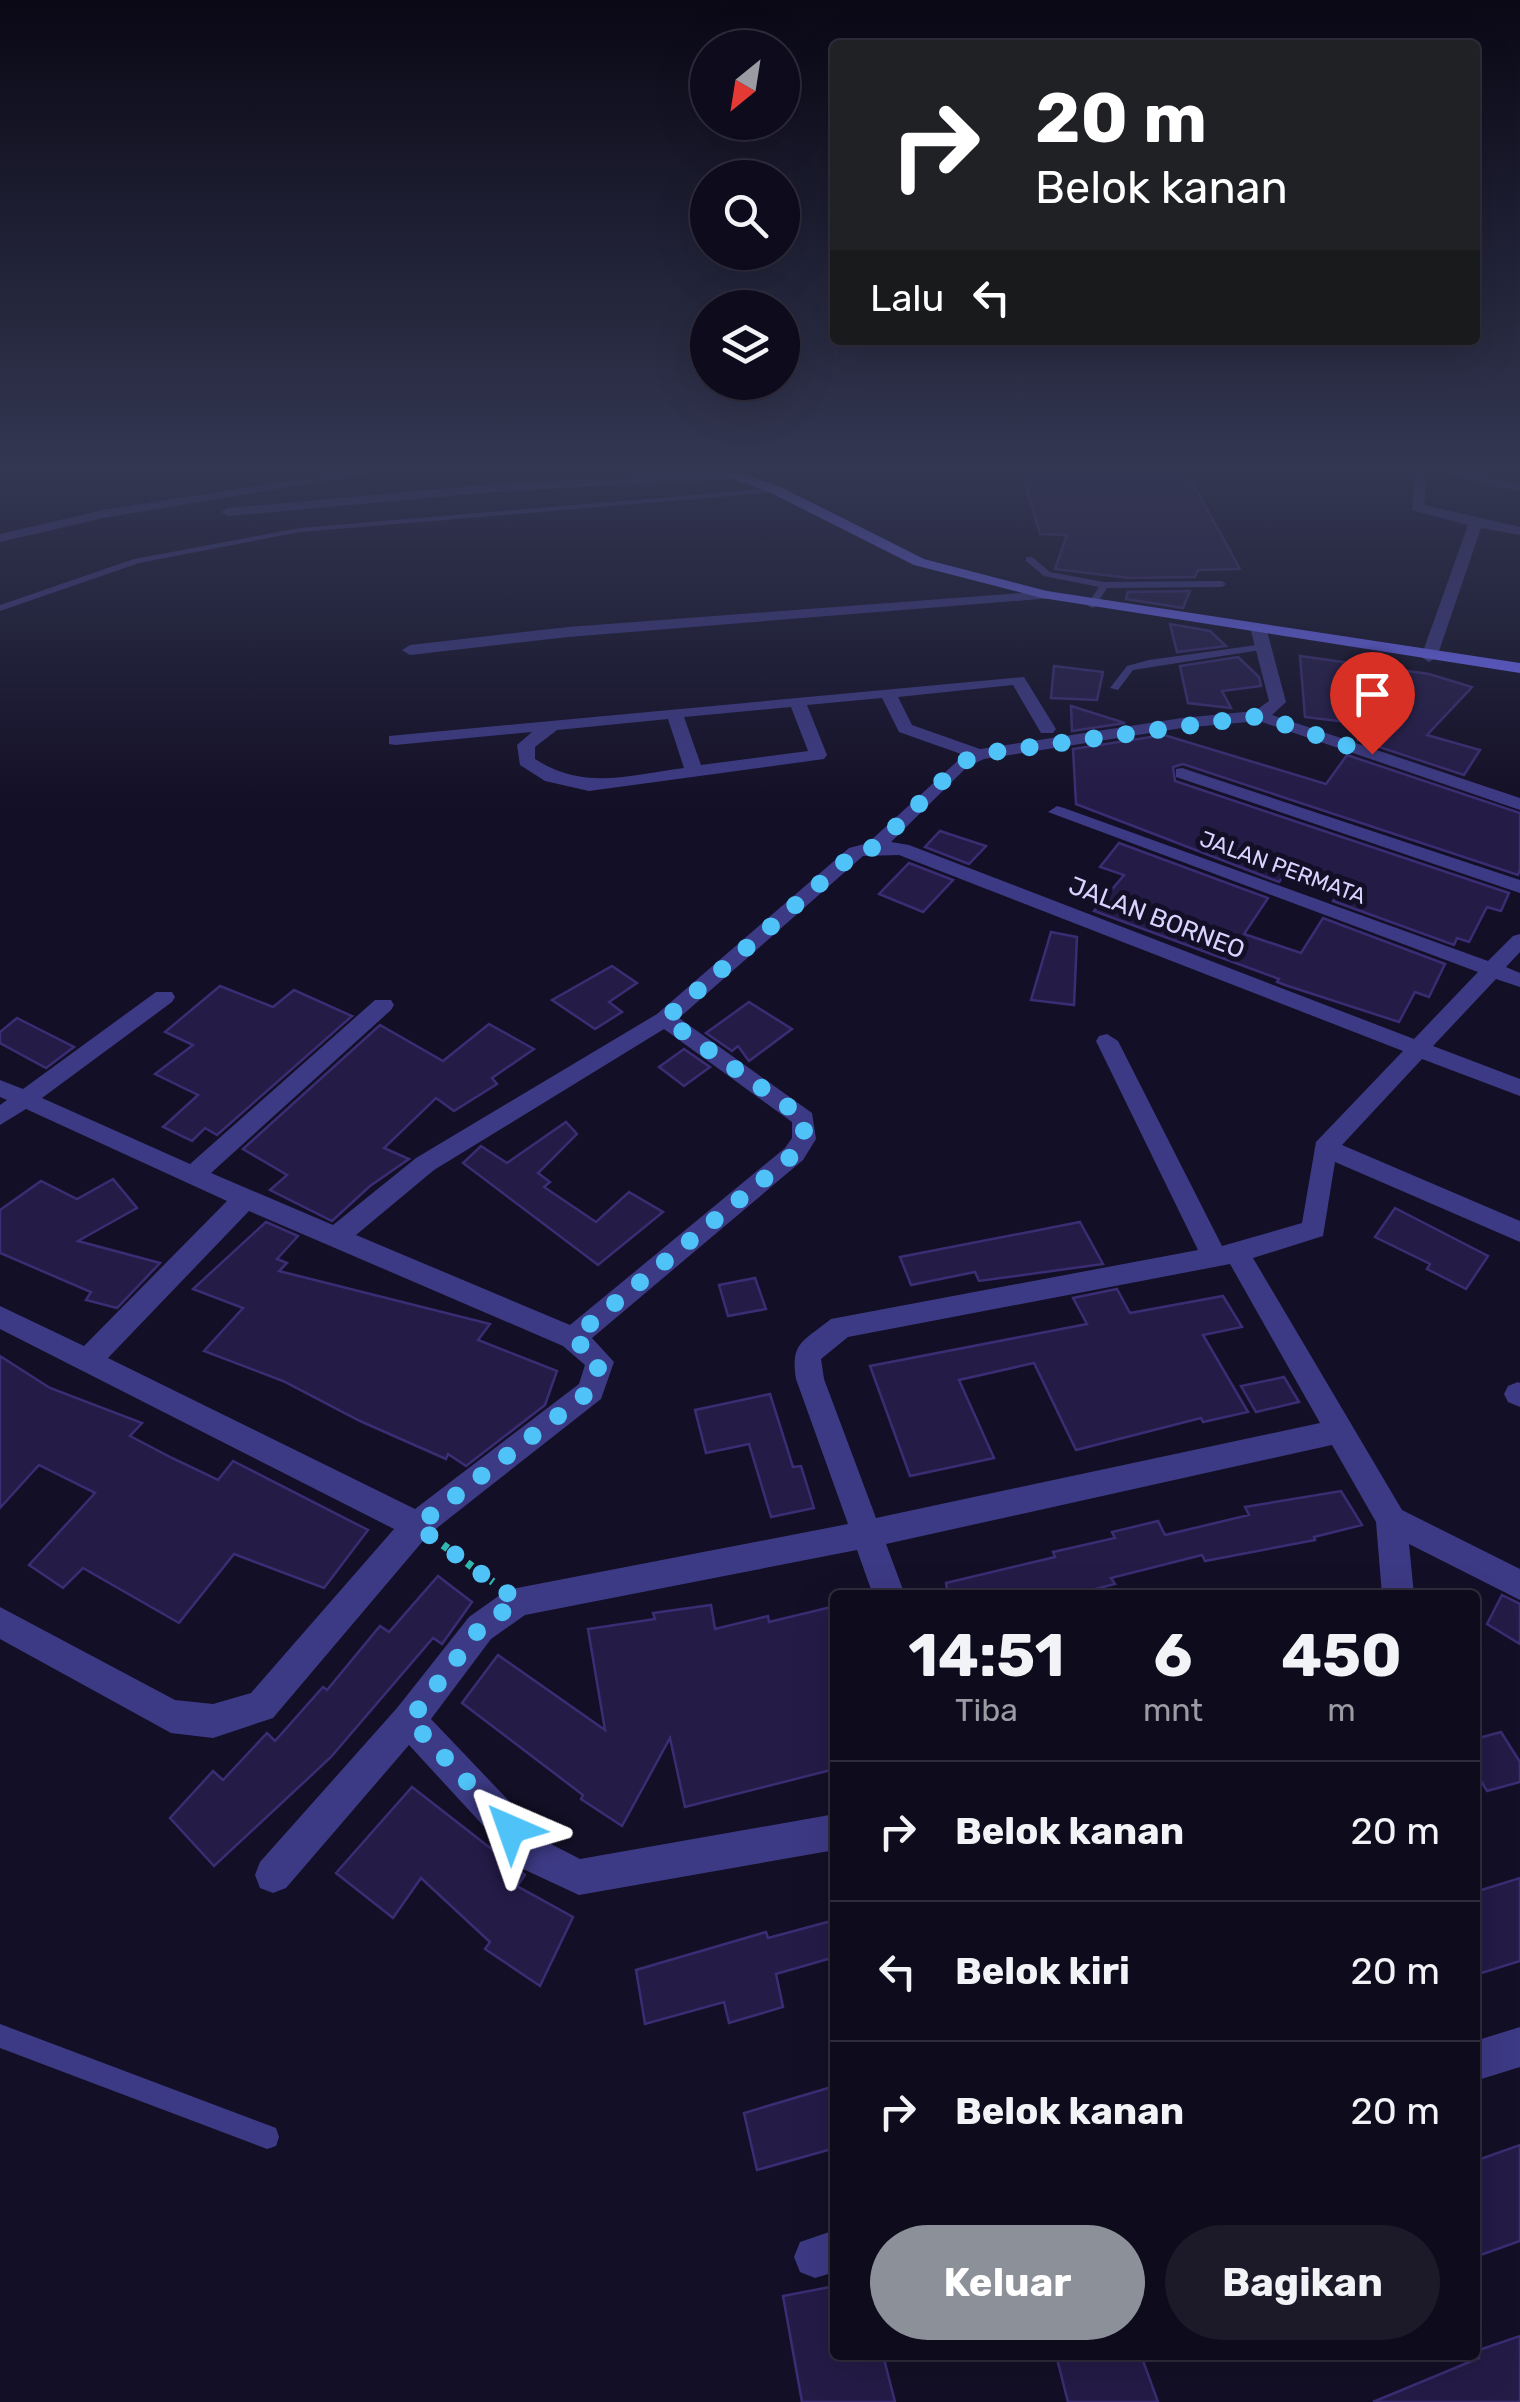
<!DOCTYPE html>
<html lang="id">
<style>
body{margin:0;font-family:Rubik,sans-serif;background:#1c1929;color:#f1f3f6;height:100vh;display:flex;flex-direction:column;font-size:38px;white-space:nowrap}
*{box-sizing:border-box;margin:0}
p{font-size:32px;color:#9b9ba3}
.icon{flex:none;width:55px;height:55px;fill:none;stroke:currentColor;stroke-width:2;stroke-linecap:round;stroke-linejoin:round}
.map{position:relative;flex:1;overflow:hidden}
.details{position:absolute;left:830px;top:1590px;width:650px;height:770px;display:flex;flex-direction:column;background:#0e0b1c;border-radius:10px;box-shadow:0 10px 40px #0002,0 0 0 2px #2e2b3b}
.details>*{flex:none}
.top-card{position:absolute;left:830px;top:40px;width:650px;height:305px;border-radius:10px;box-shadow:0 10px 40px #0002,0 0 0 2px #2e2b3b;background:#202124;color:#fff;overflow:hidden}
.needle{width:65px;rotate:210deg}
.tools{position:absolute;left:690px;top:30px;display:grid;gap:20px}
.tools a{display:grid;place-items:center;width:110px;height:110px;border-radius:50%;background:#0e0b1c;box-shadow:0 10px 40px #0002,0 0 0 2px #2e2b3b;font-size:50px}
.pin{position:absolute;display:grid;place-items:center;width:85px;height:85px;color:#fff;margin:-102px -42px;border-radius:50% 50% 50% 0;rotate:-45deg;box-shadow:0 0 10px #0007}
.pin .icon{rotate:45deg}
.me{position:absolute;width:110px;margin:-55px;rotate:317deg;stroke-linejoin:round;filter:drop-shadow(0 0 8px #0008)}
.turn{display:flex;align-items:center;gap:35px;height:210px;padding:0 40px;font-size:45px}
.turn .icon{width:130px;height:130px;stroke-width:2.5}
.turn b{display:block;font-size:70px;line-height:85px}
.then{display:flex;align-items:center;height:95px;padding:0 40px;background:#0003;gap:20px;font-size:38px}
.eta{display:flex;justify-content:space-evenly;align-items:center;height:170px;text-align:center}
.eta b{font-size:60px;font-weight:700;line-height:70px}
.cta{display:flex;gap:20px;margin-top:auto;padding:20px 40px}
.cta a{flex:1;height:115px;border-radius:60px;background:#8c9099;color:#fff;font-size:40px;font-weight:700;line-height:115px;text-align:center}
.cta a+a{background:#1c1929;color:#f1f3f6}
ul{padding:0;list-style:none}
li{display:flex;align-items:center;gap:30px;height:140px;padding:0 40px;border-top:2px solid #2e2b3b}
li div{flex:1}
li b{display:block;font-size:38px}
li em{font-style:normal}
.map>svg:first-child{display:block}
.building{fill:#241b47;stroke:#3b2d73;stroke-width:2.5}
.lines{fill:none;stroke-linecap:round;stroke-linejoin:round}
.path{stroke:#2fb8b0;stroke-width:8;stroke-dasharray:6 9;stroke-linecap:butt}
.lane{fill:#3d3a85;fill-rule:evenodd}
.street{fill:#3d3a85;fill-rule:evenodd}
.secondary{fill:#6f6bff;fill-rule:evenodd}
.route{stroke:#4fc3f7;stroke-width:18;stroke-dasharray:0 32.4}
.labels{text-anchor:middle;stroke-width:10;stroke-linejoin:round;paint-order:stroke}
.far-street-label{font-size:22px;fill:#d9d4ff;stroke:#130f26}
.street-label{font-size:25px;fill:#d9d4ff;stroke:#130f26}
</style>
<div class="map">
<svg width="1520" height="2402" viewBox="0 0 1520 2402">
<rect width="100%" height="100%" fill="#130f26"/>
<g class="building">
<polygon points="1022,473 1187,473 1240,569 1198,570 1195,577 1129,578 1055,569 1067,535 1040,534"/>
<polygon points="1190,591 1183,608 1126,599 1128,592"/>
<polygon points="1170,624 1210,631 1226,646 1177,652"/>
<polygon points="1300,656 1429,674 1472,687 1427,735 1480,750 1464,775 1358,740 1370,725 1305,717"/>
<polygon points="1238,657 1259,677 1261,686 1222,691 1231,708 1188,703 1180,666"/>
<polygon points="1054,666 1103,672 1097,700 1051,698"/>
<polygon points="1071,706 1125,723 1072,731"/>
<polygon points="1164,735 1326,784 1347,755 1520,813 1520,870 1518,875 1183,764 1173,767 1175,781 1509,893 1501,911 1487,907 1469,942 1457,938 1454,945 1333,901 1338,893 1284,875 1279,882 1076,804 1073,749"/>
<polygon points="940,831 986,846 969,864 925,847"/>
<polygon points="1119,843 1268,898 1244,934 1301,953 1323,918 1445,964 1429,997 1415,992 1399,1022 1285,985 1277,982 1279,979 1094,911 1124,875 1100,867"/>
<polygon points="909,863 953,880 923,912 879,894"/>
<polygon points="1051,932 1077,937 1074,1005 1031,1000"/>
<polygon points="612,966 637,983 609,1002 622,1012 595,1029 552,1000"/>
<polygon points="220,986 273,1007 294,990 352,1016 217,1135 205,1128 192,1141 163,1127 198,1095 155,1074 193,1045 165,1032"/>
<polygon points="749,1002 792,1029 749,1061 738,1046 732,1051 706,1033"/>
<polygon points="17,1018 74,1047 46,1068 0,1043 0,1032"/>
<polygon points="489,1024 534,1049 492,1078 497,1084 454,1111 436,1098 384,1148 409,1159 370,1186 332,1221 270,1190 287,1175 243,1149 380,1025 443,1061"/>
<polygon points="684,1049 710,1067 684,1086 659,1067"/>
<polygon points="566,1122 577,1134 538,1173 550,1182 544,1187 596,1222 629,1192 663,1212 598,1265 463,1163 481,1146 507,1163"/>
<polygon points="113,1179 137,1208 78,1241 160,1263 117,1308 86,1300 91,1292 0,1253 0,1210 41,1181 77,1199"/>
<polygon points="1395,1208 1488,1256 1466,1289 1427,1269 1430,1264 1375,1237"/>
<polygon points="266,1222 298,1236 277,1259 287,1263 279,1271 490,1324 478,1340 557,1371 545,1405 466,1466 448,1454 446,1459 360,1421 283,1381 204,1351 243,1308 193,1289"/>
<polygon points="1080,1222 1103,1264 979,1281 975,1272 911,1285 900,1257"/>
<polygon points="755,1278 766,1309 728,1316 719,1285"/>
<polygon points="1117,1289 1130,1313 1223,1296 1242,1327 1203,1335 1248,1412 1203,1422 1201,1418 1076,1450 1034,1363 959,1380 994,1458 910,1476 870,1366 1087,1324 1073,1298"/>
<polygon points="0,1356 50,1388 142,1423 130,1436 172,1458 218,1480 233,1461 368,1530 324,1588 234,1554 179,1623 83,1568 63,1588 29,1565 95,1493 39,1465 0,1508"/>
<polygon points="1284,1377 1299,1402 1256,1412 1241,1386"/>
<polygon points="770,1394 793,1467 801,1466 814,1508 771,1517 749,1444 706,1453 695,1410"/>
<polygon points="1341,1491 1362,1525 1314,1537 1315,1540 1205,1561 1202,1555 1111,1578 1115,1584 1071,1595 948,1595 946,1583 1055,1557 1053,1552 1115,1538 1112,1532 1158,1521 1165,1535 1249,1515 1245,1507"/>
<polygon points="438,1576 472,1602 442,1644 433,1638 331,1757 214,1866 170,1818 213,1771 223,1780 267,1733 275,1741 323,1687 327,1690 380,1626 389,1632"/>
<polygon points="1502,1595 1520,1604 1520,1644 1487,1624"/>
<polygon points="711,1605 715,1629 768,1616 769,1622 835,1606 835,1769 685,1807 670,1738 622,1826 581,1799 583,1795 462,1703 498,1655 605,1730 588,1629 655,1619 653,1613"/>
<polygon points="1501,1732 1520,1762 1520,1782 1487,1791 1475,1771 1475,1739"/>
<polygon points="412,1787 525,1875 517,1886 573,1917 540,1986 485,1949 490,1942 421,1878 393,1918 336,1873"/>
<polygon points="1520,1878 1520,1961 1475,1975 1475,1892"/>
<polygon points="835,1920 835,1957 776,1974 783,2007 729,2023 724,2002 645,2024 636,1970 766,1932 768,1938"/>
<polygon points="835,2086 835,2148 757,2170 744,2113"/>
<polygon points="1520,2145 1520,2241 1475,2257 1475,2161"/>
<polygon points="835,2286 835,2355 883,2355 895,2402 802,2402 783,2296"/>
<polygon points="1520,2336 1520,2402 1373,2402 1479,2358 1476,2351"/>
<polygon points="1056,2355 1141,2355 1158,2402 1068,2402"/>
</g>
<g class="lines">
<polyline class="path" points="443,1545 493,1582"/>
<g class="lane">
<polygon points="776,488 779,488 779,492 300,532 139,563 0,611 0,605 134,559 300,528"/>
<polygon points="1026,557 1032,557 1050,572 1104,582 1222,581 1226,584 1222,587 1107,588 1095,607 1092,608 1087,605 1099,587 1044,576 1026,561"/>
<polygon points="1264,644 1267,645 1267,649 1133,670 1118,690 1110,688 1127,666 1149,660"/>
<polygon points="0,2024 276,2128 279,2137 276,2146 267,2149 0,2048"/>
</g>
<g class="street">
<polygon points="340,473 372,473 103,518 0,542 0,534 103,510"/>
<polygon points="690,473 733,475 727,479 495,492 228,516 221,512 228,508 495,484"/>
<polygon points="1415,473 1427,473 1424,505 1520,527 1520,535 1481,528 1437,657 1429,662 1421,657 1468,525 1412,510"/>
<polygon points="1445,473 1470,473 1520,484 1520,492"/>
<polygon points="1047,591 1052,592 1052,598 568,637 410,655 402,650 410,645 568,627"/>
<path d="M1259 626 1267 631 1286 702 1272 715 1520 798V810L1259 721 1182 728 984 759 967 767 891 842 909 845 1414 1039 1478 972 1048 812 1057 806 1064 808 1488 961 1513 936 1520 934V952L1506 967 1520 973V987L1496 979 1433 1046 1520 1079V1096L1422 1059 1342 1145 1520 1221V1242L1335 1162 1323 1236 1253 1258 1402 1510 1520 1569V1600L1409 1544 1414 1595H1382L1376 1522 1332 1445 886 1544 905 1595H873L857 1550 525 1615 491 1639 431 1719 549 1843 580 1859 835 1814V1850L579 1895 523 1869 409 1745 286 1888 273 1893 260 1888 255 1875 260 1862 397 1708 469 1617 507 1590 848 1524 796 1379C790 1342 804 1341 831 1319L1198 1250 1096 1041 1099 1036 1107 1034 1118 1041 1222 1246 1302 1223 1316 1142 1403 1051 899 855 863 856 679 1018 812 1113 816 1139 803 1160 592 1338 614 1362 601 1399 428 1535 273 1718 213 1738 171 1733 0 1639V1607L175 1700 213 1704 251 1693 394 1529 0 1329V1306L84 1346 227 1201 26 1109 0 1125V1105L7 1100 0 1097V1080L23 1089 156 992H172L175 997 172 1002 42 1098 190 1164 375 1000H391L394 1005 391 1010 211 1173 333 1225 416 1158 657 1014 849 848 868 843 964 755 899 732 882 698 807 705 827 755 824 759 589 791 545 781 520 765 517 745 532 732 395 745 389 744V736L1024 677 1056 729 1053 733H1041L1013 685 898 697 912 725 980 749 1182 718 1255 711 1269 701 1251 631ZM791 707 808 751 701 765 684 717ZM668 719 684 768C628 775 585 791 535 759V747L557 730ZM664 1029 792 1122V1138L785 1148 570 1325 356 1235 434 1170ZM249 1211 563 1346 585 1365 579 1384 415 1509 108 1358ZM1230 1264 1320 1423 876 1518 824 1379 821 1359 848 1337Z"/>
<polygon points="1182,768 1520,880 1520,893 1176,777 1176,769"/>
<polygon points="1518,1382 1520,1383 1520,1407 1508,1402 1504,1394 1508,1386"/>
<polygon points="1520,2027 1520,2067 1475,2081 1475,2041"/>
<polygon points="835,2230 835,2272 815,2278 800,2272 794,2257 800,2242"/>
</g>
<polygon class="secondary" points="718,473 738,473 781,487 924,559 1047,591 1520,663 1520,673 1042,598 914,565 771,493"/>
</g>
<linearGradient id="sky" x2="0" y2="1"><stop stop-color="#0a0815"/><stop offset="0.58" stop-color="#333752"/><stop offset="1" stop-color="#333752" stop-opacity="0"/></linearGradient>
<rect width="1520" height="809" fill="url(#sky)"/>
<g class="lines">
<polyline class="route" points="511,1829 410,1720 480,1628 518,1601 417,1526 590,1391 600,1362 573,1338 794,1154 804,1139 804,1118 665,1019 856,852 875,847 961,763 979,754 1260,716 1372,754"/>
</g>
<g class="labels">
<g class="far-street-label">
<text transform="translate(1283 867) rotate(20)" y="8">JALAN PERMATA</text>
</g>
<g class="street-label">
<text transform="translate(1157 917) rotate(21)" y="9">JALAN BORNEO</text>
</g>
</g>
</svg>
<div class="tools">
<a><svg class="needle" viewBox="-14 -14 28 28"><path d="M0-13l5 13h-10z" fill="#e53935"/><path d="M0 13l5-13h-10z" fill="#9b9ba3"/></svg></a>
<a><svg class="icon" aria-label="search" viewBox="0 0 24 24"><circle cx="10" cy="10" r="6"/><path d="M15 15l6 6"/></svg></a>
<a><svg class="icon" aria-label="layers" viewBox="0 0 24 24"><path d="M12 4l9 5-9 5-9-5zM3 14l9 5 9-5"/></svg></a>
</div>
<div class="pin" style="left:1372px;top:754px;background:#d93025"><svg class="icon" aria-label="arrive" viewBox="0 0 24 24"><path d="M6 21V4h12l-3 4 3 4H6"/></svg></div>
<svg class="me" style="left:511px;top:1829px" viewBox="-20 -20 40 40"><path d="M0-17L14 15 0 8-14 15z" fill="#4fc3f7" stroke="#fff" stroke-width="4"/></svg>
<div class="top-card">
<div class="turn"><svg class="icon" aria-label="right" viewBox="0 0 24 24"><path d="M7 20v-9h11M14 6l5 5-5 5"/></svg><div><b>20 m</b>Belok kanan</div></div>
<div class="then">Lalu<svg class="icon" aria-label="left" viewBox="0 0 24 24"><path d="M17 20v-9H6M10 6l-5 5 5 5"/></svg></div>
</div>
<section class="details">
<div class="eta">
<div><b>14:51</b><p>Tiba</p></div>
<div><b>6</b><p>mnt</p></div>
<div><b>450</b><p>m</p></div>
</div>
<ul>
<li><svg class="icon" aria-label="right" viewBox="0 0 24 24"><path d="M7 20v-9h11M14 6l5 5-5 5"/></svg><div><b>Belok kanan</b></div><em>20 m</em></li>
<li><svg class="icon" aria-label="left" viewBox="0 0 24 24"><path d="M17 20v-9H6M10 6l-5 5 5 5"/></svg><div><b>Belok kiri</b></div><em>20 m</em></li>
<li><svg class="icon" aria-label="right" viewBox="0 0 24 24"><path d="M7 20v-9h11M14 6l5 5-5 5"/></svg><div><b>Belok kanan</b></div><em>20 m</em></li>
</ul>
<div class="cta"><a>Keluar</a><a>Bagikan</a></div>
</section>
</div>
